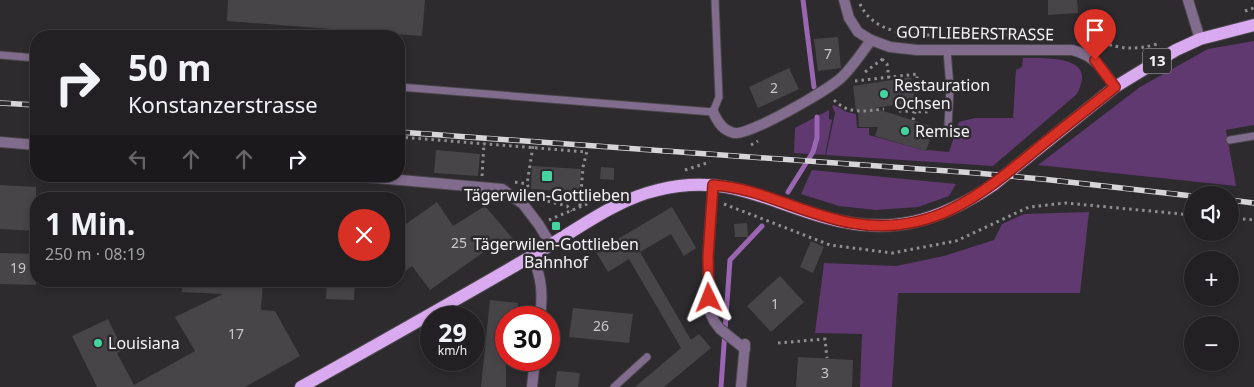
<!DOCTYPE html>
<html lang="de">
<meta charset="utf-8">
<style>
body{margin:0;font-family:"Noto Sans",sans-serif;background:#2e2d2f;color:#f1f3f6;height:100vh;display:flex;flex-direction:column;font-size:19px;white-space:nowrap}
*{box-sizing:border-box;margin:0}
p{font-size:16px;color:#a2a3a5}
.icon{flex:none;width:28px;height:28px;fill:none;stroke:currentColor;stroke-width:2;stroke-linecap:round;stroke-linejoin:round}
.map{position:relative;flex:1;overflow:hidden}
.sheet{position:absolute;left:30px;top:192px;width:375px;height:95px;display:flex;flex-direction:column;background:#222022;border-radius:20px;box-shadow:0 2px 8px #0003,0 0 0 1px #3f3e40}
.sheet>*{flex:none}
.hud{position:absolute;left:30px;top:30px;width:375px;height:152px;border-radius:20px;box-shadow:0 2px 8px #0003,0 0 0 1px #3f3e40;background:#222022;color:#f1f3f6;overflow:hidden}
.tools{position:absolute;left:1184px;top:186px;display:grid;gap:10px}
.tools a{display:grid;place-items:center;width:55px;height:55px;border-radius:50%;background:#222022;box-shadow:0 2px 8px #0003,0 0 0 1px #3f3e40;font-size:25px}
.speed{position:absolute;left:420px;top:306px;display:flex;gap:10px;font-size:25px;font-weight:700;text-align:center}
.speed>*{display:grid;place-content:center;width:65px;height:65px;border-radius:50%;background:#222022;box-shadow:0 2px 8px #0003,0 0 0 1px #3f3e40;line-height:1}
.speed small{font-size:12px;font-weight:400}
.speed .limit{border:8px solid #d22;background:#fff;color:#111}
.pin{position:absolute;display:grid;place-items:center;width:42px;height:42px;color:#fff;margin:-51px -21px;border-radius:50% 50% 50% 0;rotate:-45deg;box-shadow:0 0 5px #0007}
.pin .icon{rotate:45deg}
.me{position:absolute;width:55px;margin:-28px;rotate:358deg;stroke-linejoin:round;filter:drop-shadow(0 0 4px #0008)}
.turn{display:flex;align-items:center;gap:18px;height:105px;padding:0 15px;font-size:22px}
.turn .icon{width:65px;height:65px;stroke-width:2.5}
.turn b{display:block;font-size:35px;line-height:42px}
.lanes{display:flex;align-items:center;height:48px;padding:0 15px;background:#0003;justify-content:center;gap:25px;direction:ltr}
.lanes .off{opacity:.35}
.round{display:grid;place-items:center;flex:none;width:52px;height:52px;border-radius:26px;background:#2e2d2f}
.overview{display:flex;align-items:center;justify-content:space-between;height:85px;padding:0 15px}
h1{font-size:30px;font-weight:700;line-height:38px}
.map>svg:first-child{display:block}
.green{fill:#5f3970}
.lines{fill:none;stroke-linecap:round;stroke-linejoin:round}
.stream{stroke:#9a65b1;stroke-width:5}
.building{fill:#484549}
.service-casing{stroke:#49474a;stroke-width:9}
.minor-casing{stroke:#49474a;stroke-width:12}
.tertiary-casing{stroke:#49474a;stroke-width:12}
.primary-casing{stroke:#49474a;stroke-width:14}
.path{stroke:#8f8e90;stroke-width:3;stroke-dasharray:2.5 4;stroke-linecap:butt}
.service{stroke:#826c8d;stroke-width:7}
.minor{stroke:#826c8d;stroke-width:10}
.tertiary{stroke:#826c8d;stroke-width:10}
.primary{stroke:#d9aaef;stroke-width:12}
.rail-casing{stroke:#d6d5d7;stroke-width:5.5}
.rail{stroke:#2d2b2e;stroke-width:4;stroke-dasharray:11;stroke-linecap:butt}
.route-casing{stroke:#8d1f18;stroke-width:12}
.route{stroke:#d93025;stroke-width:9}
.poi-dot{fill:#43d4a0;stroke:#2d2b2e;stroke-width:2}
.labels{text-anchor:middle;stroke-width:5;stroke-linejoin:round;paint-order:stroke}
.number-label{font-size:14px;fill:#c9c8ca}
.shield{fill:#2d2b2e;stroke:#b8b7b9;stroke-width:1}
.shield-label{font-size:15px;font-weight:bold;fill:#f4f3f5}
.street-label{font-size:16px;fill:#f4f3f5;stroke:#2d2b2e}
.poi-label{font-size:16px;fill:#f4f3f5;stroke:#2d2b2e;text-anchor:start}
</style>
<div class="map">
<svg width="1254" height="387" viewBox="0 0 1254 387">
<rect width="100%" height="100%" fill="#2d2b2e"/>
<g class="green">
<polygon points="1254,41 1254,125 1226,130 1236,186 1038,165 1140,87 1208,49"/>
<path d="M1023 58C1037 58 1076 56 1081 72 1084 78 1080 88 1077 94L993 166 826 155 835 113 832 106 834 105 847 112 856 114 857 128H869V135L926 151 928 150 949 152 959 122 975 118H1013L1016 70 1022 67Z"/>
<polygon points="829,110 829,119 832,120 825,155 794,153 795,128"/>
<polygon points="812,170 956,184 949,196 918,207 876,210 839,206 801,194"/>
<polygon points="1089,212 1080,293 898,293 892,387 860,387 862,334 815,333 824,263 896,266 944,256 994,240 1002,224 1024,214"/>
</g>
<g class="lines">
<g class="stream">
<polyline points="803,0 814,87"/>
<polyline points="788,192 813,152 817,138 817,117"/>
<polyline points="721,387 730,260 762,226"/>
</g>
</g>
<g class="building">
<polygon points="228,0 425,0 422,36 227,21"/>
<polygon points="1048,0 1077,0 1078,13 1048,15"/>
<polygon points="838,37 841,68 818,71 814,39"/>
<polygon points="789,68 799,89 758,108 749,87"/>
<polygon points="911,77 915,102 874,108 934,127 926,151 875,136 878,127 859,127 858,110 856,111 853,86"/>
<polygon points="436,150 480,154 478,176 434,173"/>
<polygon points="532,166 581,169 579,198 559,196 559,191 531,189"/>
<polygon points="601,167 614,168 614,180 600,179"/>
<polygon points="0,185 36,187 36,231 0,229"/>
<polygon points="437,202 453,226 485,206 514,240 493,255 488,249 430,290 412,266 399,276 399,229"/>
<polygon points="672,207 696,248 684,256 671,234 640,252 691,340 699,334 711,348 664,387 635,387 681,348 629,259 608,272 596,252"/>
<polygon points="747,223 748,237 735,237 734,224"/>
<polygon points="811,241 824,247 813,273 800,267"/>
<polygon points="0,253 36,254 36,285 0,284"/>
<polygon points="780,276 804,302 771,332 747,306"/>
<polygon points="183,281 263,281 261,310 275,311 300,356 245,387 97,387 72,336 108,319 123,350 117,353 134,385 195,351 175,317 223,294 182,292"/>
<polygon points="327,281 355,282 354,300 326,299"/>
<polygon points="490,300 518,303 517,318 506,318 506,387 481,387"/>
<polygon points="573,308 633,314 629,343 569,337"/>
<polygon points="798,357 853,360 852,387 796,387"/>
<polygon points="557,371 580,373 578,387 555,387"/>
</g>
<g class="lines">
<g class="service-casing">
<g id="service">
<polyline points="947,50 950,88 948,127"/>
<polyline points="0,55 36,58"/>
<polyline points="1089,56 1093,40"/>
<polyline points="399,87 713,112 719,97 715,0"/>
<polyline points="1230,140 1254,136"/>
<polyline points="614,387 647,357"/>
</g>
</g>
<g class="minor-casing">
<g id="minor">
<polyline points="1188,0 1200,39"/>
<path d="M713 112C718 122 722 130 734 133 749 136 830 89 842 77 853 66 862 53 871 40"/>
<polyline points="0,142 36,145"/>
<polyline points="355,176 502,189 523,204 539,225 551,245"/>
<polyline points="713,185 708,257 709,310 714,321 720,329 745,349"/>
<path d="M532 256C542 277 543 295 540 318"/>
<polyline points="532,387 535,360"/>
<polyline points="741,387 745,344"/>
</g>
</g>
<g class="tertiary-casing">
<path id="tertiary" d="M844 0 849 18 858 32 871 40 890 47 917 50H1072C1094 55 1103 69 1115 87"/>
</g>
<g class="primary-casing">
<path id="primary" d="M301 387C378 344 454 301 530 257 570 235 613 200 658 190 727 173 765 201 827 218 891 236 940 221 993 185L1115 87 1156 62 1176 50 1200 39 1254 25"/>
</g>
<g class="path">
<path d="M860 4C871 27 893 32 917 35H1044"/>
<polyline points="1245,11 1254,8"/>
<path d="M1103 43C1122 49 1137 50 1157 44"/>
<polyline points="882,59 887,64 889,78"/>
<polyline points="865,72 884,58"/>
<polyline points="855,81 917,74 917,78"/>
<path d="M834 100C849 115 865 111 884 109"/>
<polyline points="899,111 930,112"/>
<polyline points="913,120 915,112"/>
<polyline points="399,137 587,152"/>
<polyline points="751,145 758,141"/>
<polyline points="685,170 710,162"/>
<polyline points="482,176 484,143"/>
<polyline points="515,182 527,184"/>
<polyline points="531,193 527,184 533,146"/>
<polyline points="568,197 568,194"/>
<polyline points="535,198 567,206 572,211"/>
<polyline points="724,204 830,245 892,253 956,241 1029,207 1066,203 1192,215"/>
<polyline points="580,206 583,167 587,151"/>
<polyline points="1230,218 1254,220"/>
<polyline points="549,220 589,203"/>
<polyline points="778,343 825,339 827,358"/>
</g>
<use href="#service" class="service"/>
<use href="#minor" class="minor"/>
<use href="#tertiary" class="tertiary"/>
<use href="#primary" class="primary"/>
<g class="rail-casing">
<g id="rail">
<polyline points="0,103 36,105"/>
<polyline points="399,132 976,173 1042,179 1192,196"/>
<polyline points="1230,200 1254,203"/>
</g>
</g>
<use href="#rail" class="rail"/>
</g>
<g class="lines">
<g class="route-casing">
<path id="route" d="M709 298 708 257 713 185C761 188 804 215 852 223 931 237 981 195 1038 148 1064 127 1090 107 1115 87L1095 60"/>
</g>
<use href="#route" class="route"/>
</g>
<g class="poi-dot">
<circle cx="884" cy="94" r="5"/>
<circle cx="905" cy="131" r="5"/>
<rect x="541" y="170" width="12" height="12" rx="2.5"/>
<rect x="551" y="221" width="10" height="10" rx="2.5"/>
<circle cx="98" cy="343" r="5"/>
</g>
<g class="labels">
<g class="number-label">
<text x="828" y="59">7</text>
<text x="774" y="93">2</text>
<text x="459" y="248">25</text>
<text x="18" y="273">19</text>
<text x="775" y="309">1</text>
<text x="601" y="331">26</text>
<text x="236" y="339">17</text>
<text x="825" y="378">3</text>
</g>
<rect class="shield" x="1143" y="48.5" width="28" height="25" rx="4"/>
<g class="shield-label">
<text x="1157" y="66">13</text>
</g>
<g class="street-label">
<text transform="translate(975 33) rotate(1)" y="6">GOTTLIEBERSTRASSE</text>
</g>
<g class="poi-label">
<text x="894" y="91">Restauration<tspan x="894" dy="18">Ochsen</tspan></text>
<text x="915" y="137">Remise</text>
<text x="547" y="201" text-anchor="middle">Tägerwilen-Gottlieben</text>
<text x="556" y="250" text-anchor="middle">Tägerwilen-Gottlieben<tspan x="556" dy="18">Bahnhof</tspan></text>
<text x="108" y="349">Louisiana</text>
</g>
</g>
</svg>
<div class="tools">
<a><svg class="icon" aria-label="sound" viewBox="0 0 24 24"><path d="M4 9h4l5-4v14l-5-4H4zM17 9q2 3 0 6"/></svg></a>
<a>+</a>
<a>−</a>
</div>
<div class="speed"><div>29<small>km/h</small></div><div class="limit">30</div></div>
<div class="pin" style="left:1095px;top:60px;background:#d93025"><svg class="icon" aria-label="arrive" viewBox="0 0 24 24"><path d="M6 21V4h12l-3 4 3 4H6"/></svg></div>
<svg class="me" style="left:709px;top:298px" viewBox="-20 -20 40 40"><path d="M0-17L14 15 0 8-14 15z" fill="#d93025" stroke="#fff" stroke-width="4"/></svg>
<div class="hud">
<div class="turn"><svg class="icon" aria-label="right" viewBox="0 0 24 24"><path d="M7 20v-9h11M14 6l5 5-5 5"/></svg><div><b>50 m</b>Konstanzerstrasse</div></div>
<div class="lanes"><svg class="icon off" aria-label="left" viewBox="0 0 24 24"><path d="M17 20v-9H6M10 6l-5 5 5 5"/></svg><svg class="icon off" aria-label="ahead" viewBox="0 0 24 24"><path d="M12 20V5M6 11l6-6 6 6"/></svg><svg class="icon off" aria-label="ahead" viewBox="0 0 24 24"><path d="M12 20V5M6 11l6-6 6 6"/></svg><svg class="icon" aria-label="right" viewBox="0 0 24 24"><path d="M7 20v-9h11M14 6l5 5-5 5"/></svg></div>
</div>
<section class="sheet">
<div class="overview"><div><h1>1 Min.</h1><p>250 m · 08:19</p></div><a class="round" style="background:#d93025;color:#fff"><svg class="icon" aria-label="close" viewBox="0 0 24 24"><path d="M6 6l12 12M18 6L6 18"/></svg></a></div>
</section>
</div>
